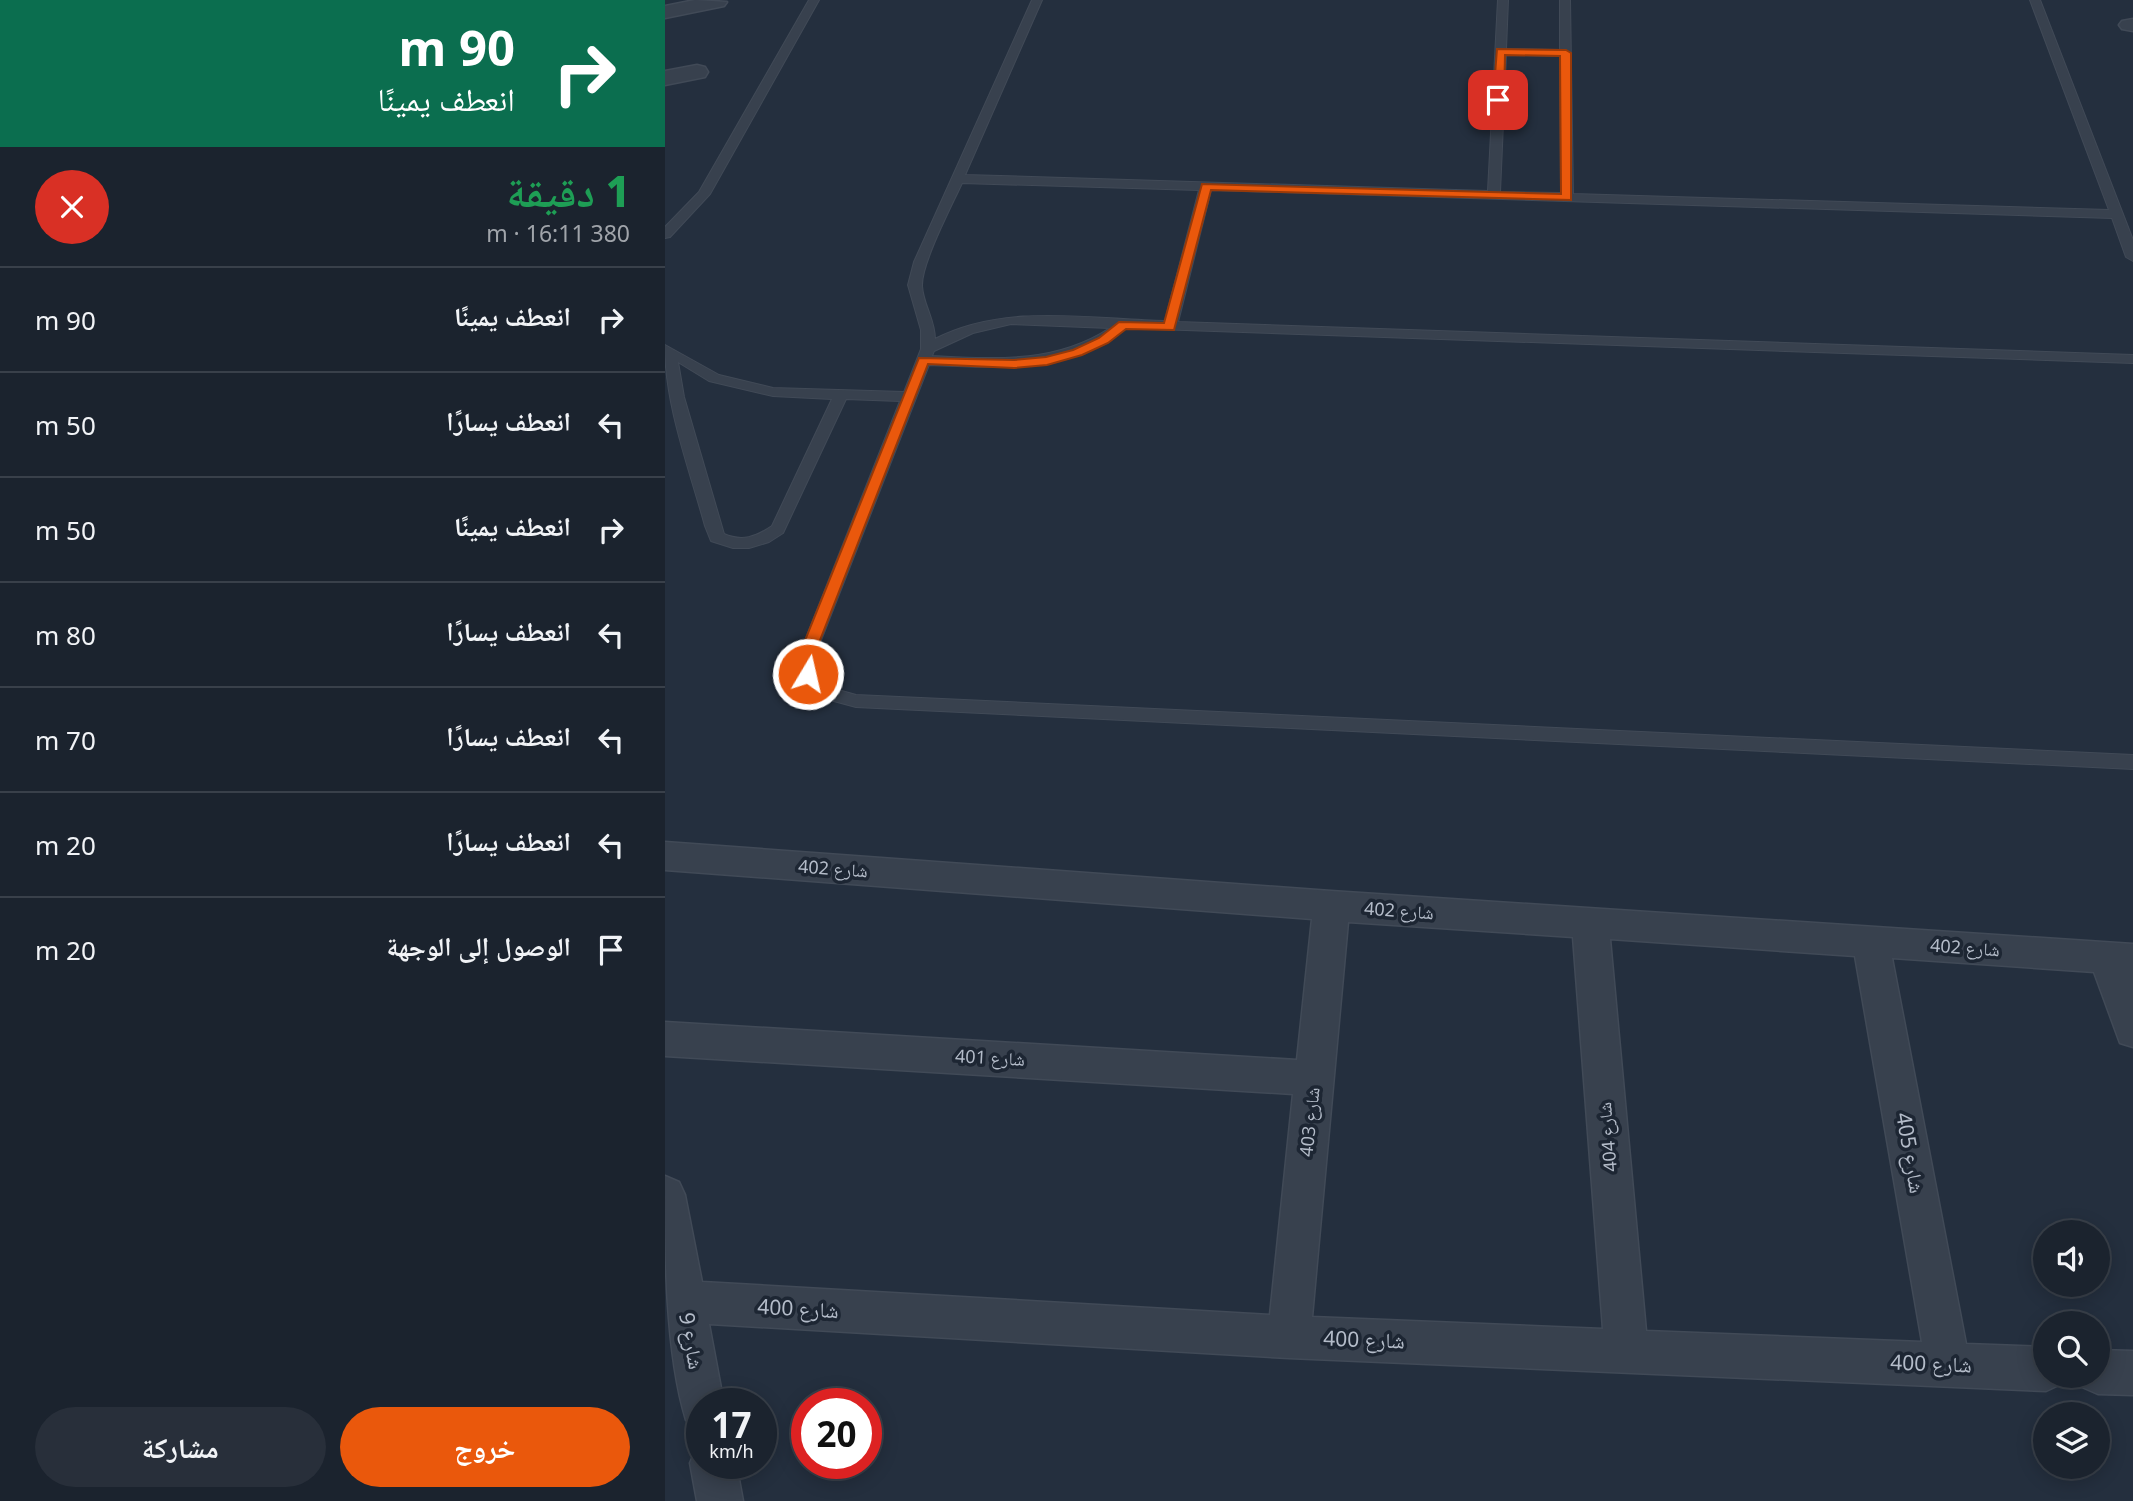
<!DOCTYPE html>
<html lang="ar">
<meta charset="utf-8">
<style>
body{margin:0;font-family:"Noto Sans","Noto Naskh Arabic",sans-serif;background:#282f3a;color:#f1f3f6;direction:rtl;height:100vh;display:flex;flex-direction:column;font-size:26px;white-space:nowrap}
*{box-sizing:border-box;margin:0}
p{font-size:23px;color:#a0a4aa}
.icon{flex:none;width:38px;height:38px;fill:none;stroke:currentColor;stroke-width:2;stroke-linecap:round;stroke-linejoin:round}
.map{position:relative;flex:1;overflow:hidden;direction:ltr}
.drawer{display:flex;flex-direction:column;background:#1b232e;width:665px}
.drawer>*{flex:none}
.hud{background:#0b6e4f;color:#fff;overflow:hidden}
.buttons{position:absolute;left:1368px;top:1220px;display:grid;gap:14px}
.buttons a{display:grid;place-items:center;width:77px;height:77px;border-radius:50%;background:#1b232e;box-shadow:0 4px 18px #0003,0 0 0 2px #39404a;font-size:35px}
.speed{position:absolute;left:21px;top:1388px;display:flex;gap:14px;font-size:35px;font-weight:700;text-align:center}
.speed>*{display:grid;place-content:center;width:91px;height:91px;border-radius:50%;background:#1b232e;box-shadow:0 4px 18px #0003,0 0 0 2px #39404a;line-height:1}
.speed small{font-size:18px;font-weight:400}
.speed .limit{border:10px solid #d22;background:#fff;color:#111}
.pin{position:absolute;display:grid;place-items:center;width:60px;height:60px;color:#fff;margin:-30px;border-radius:14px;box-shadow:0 4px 10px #0006}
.me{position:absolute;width:77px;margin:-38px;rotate:9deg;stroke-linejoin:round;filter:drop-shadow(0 0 5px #0008)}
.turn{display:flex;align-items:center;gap:24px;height:147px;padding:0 35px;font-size:32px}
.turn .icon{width:91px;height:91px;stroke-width:2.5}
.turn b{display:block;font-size:49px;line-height:60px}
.round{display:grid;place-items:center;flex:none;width:74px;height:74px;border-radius:37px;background:#282f3a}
.overview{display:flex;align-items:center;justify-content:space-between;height:119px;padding:0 35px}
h1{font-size:42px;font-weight:800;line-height:52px;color:#1e9e55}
.button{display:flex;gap:14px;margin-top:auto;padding:14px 35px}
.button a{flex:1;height:80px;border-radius:42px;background:#ea580c;color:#fff;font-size:28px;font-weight:800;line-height:80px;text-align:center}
.button a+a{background:#282f3a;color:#f1f3f6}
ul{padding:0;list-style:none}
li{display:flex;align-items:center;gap:21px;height:105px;padding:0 35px;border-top:2px solid #39404a}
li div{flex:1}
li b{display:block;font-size:26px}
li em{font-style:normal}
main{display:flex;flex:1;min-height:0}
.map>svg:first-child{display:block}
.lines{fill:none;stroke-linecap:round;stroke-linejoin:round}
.service-casing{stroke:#414a57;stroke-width:2}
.minor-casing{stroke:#414a57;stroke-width:3}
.service{fill:#38414e;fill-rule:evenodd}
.minor{fill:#38414e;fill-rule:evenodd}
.route{fill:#ea580c;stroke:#983908;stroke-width:2}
.labels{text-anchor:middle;stroke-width:7;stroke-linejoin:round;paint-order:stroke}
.street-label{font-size:18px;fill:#b4bcc9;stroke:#1d2633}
.near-street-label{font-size:21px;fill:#b4bcc9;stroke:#1d2633}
</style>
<main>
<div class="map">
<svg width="1468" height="1501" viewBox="0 0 1468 1501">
<rect width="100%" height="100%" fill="#242f3e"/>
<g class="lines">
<g class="service-casing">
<g id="service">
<polygon points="144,0 154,0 45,194 5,237 0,238 0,227 34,192"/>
<path d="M367 0H377L300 175 823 191 833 0H843L841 49 895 50V0H905L908 194 1444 210 1365 0H1375L1468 240V261L1461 257 1447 218 546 190 513 322 1468 355V363L462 328C395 373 341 368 264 365L153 648 152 673 166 688 191 695 1468 755V769L191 707 154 697 135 674 137 648 235 401 181 399 118 533 104 542 84 548H68L46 541 40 526C24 467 0 406 0 345L54 375 108 388 239 392 256 349V330L243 285 249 262ZM841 55 895 56 896 193 835 192ZM297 183 534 190 500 321C423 319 340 303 270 339 270 320 258 304 257 286 256 264 287 205 297 183ZM346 324 445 328C390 364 330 359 267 356L269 351 308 333ZM13 362 44 381 108 396 167 399 107 526C91 537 77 542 59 534L19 397Z"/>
</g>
</g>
<g class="minor-casing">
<g id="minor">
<polygon points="30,0 62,2 59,6 0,18 0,6"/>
<polygon points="1468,19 1468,31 1457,29 1454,25 1457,21"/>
<polygon points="32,65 40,67 43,72 40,77 0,85 0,71"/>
<path d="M0 842 666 891 1468 944V1047L1455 1043 1429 972 1227 958 1301 1344 1381 1347V1376H1400L1396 1384 1381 1391 624 1358 44 1324 59 1404H37V1426L21 1420C0 1351 0 1251 0 1176L14 1182 20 1195 37 1282 605 1315 628 1094 0 1056V1022L632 1060 647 919 0 870ZM683 922 908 937 938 1329 647 1317ZM945 939 1190 956 1257 1342 981 1331Z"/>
<polygon points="1433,1350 1468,1351 1468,1395 1433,1394 1417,1387 1413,1376 1433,1376"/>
<polygon points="37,1445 37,1463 71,1463 78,1501 32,1501 25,1463 32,1447"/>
</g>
</g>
<use href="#service" class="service"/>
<use href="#minor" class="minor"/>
</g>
<polygon class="route" points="832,49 901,50 906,53 906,200 546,190 509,330 461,329 443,343 417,355 382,365 349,368 263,364 152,648 150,674 143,679 137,677 135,674 137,648 254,358 349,360 381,357 408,350 434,338 454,322 499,323 537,184 896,194 895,56 840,55 839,100 833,103 828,100"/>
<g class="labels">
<g class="street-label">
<text transform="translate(168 869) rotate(4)" y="6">شارع 402</text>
<text transform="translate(734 911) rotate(4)" y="6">شارع 402</text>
<text transform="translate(1300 948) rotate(4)" y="6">شارع 402</text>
<text transform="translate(325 1058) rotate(3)" y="6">شارع 401</text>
<text transform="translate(645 1122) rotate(-84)" y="6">شارع 403</text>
<text transform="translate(943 1137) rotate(-95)" y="6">شارع 404</text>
</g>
<g class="near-street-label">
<text transform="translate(1245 1153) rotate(80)" y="7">شارع 405</text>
<text transform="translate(133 1309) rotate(3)" y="7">شارع 400</text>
<text transform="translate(699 1340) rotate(2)" y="7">شارع 400</text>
<text transform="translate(26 1341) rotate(80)" y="7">شارع 9</text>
<text transform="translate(1266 1364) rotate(2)" y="7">شارع 400</text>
</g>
</g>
</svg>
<div class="buttons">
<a><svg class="icon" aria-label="sound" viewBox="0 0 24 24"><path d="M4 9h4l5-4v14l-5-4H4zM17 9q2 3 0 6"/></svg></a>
<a><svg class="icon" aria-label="search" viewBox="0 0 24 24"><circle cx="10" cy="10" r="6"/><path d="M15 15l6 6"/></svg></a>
<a><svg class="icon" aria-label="layers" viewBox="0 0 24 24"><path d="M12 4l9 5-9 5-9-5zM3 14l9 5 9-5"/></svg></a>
</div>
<div class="speed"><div>17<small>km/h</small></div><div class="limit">20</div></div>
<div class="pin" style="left:833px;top:100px;background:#d93025"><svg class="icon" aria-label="arrive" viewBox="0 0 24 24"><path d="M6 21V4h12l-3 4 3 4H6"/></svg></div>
<svg class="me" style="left:143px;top:674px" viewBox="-20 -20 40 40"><circle r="17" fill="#ea580c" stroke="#fff" stroke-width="3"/><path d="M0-11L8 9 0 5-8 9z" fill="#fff"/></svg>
</div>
<section class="drawer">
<div class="hud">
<div class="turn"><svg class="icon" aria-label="right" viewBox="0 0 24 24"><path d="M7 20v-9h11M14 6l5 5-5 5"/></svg><div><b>90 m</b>انعطف يمينًا</div></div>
</div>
<div class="overview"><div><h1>1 دقيقة</h1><p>380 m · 16:11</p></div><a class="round" style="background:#d93025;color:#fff"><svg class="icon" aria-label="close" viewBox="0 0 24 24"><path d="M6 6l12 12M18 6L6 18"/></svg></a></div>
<ul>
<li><svg class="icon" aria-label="right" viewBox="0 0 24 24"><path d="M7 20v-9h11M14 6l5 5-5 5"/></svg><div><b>انعطف يمينًا</b></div><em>90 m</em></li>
<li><svg class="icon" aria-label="left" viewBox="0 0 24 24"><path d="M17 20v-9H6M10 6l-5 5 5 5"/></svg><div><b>انعطف يسارًا</b></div><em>50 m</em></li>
<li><svg class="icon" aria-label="right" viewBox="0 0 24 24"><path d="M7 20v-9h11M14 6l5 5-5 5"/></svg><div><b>انعطف يمينًا</b></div><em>50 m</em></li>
<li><svg class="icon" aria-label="left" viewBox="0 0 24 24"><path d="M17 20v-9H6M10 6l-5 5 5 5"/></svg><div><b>انعطف يسارًا</b></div><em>80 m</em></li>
<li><svg class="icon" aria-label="left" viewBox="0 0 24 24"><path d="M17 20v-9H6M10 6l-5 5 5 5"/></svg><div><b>انعطف يسارًا</b></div><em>70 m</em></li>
<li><svg class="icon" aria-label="left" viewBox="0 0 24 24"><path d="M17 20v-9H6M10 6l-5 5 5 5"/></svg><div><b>انعطف يسارًا</b></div><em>20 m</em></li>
<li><svg class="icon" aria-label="arrive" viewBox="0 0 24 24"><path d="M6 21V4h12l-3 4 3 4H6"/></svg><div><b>الوصول إلى الوجهة</b></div><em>20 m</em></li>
</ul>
<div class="button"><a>خروج</a><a>مشاركة</a></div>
</section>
</main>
